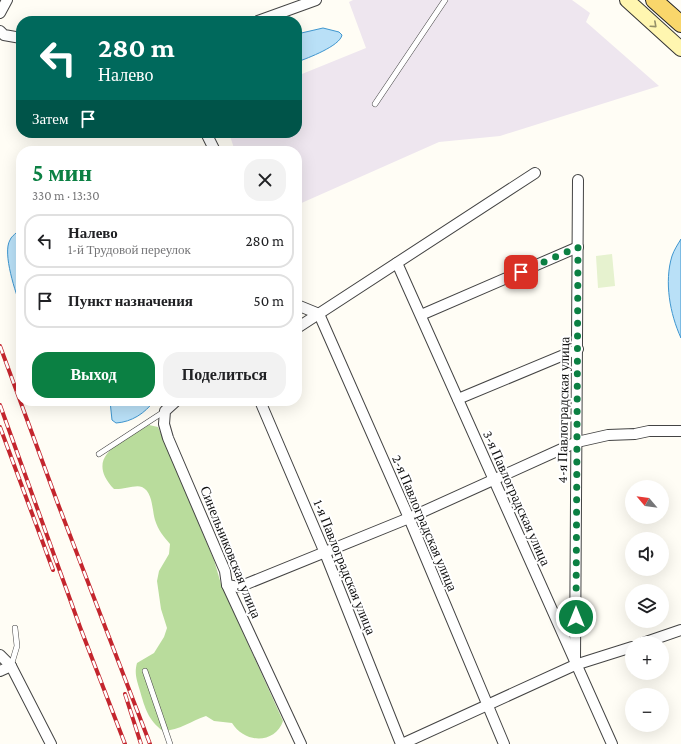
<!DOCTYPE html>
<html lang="ru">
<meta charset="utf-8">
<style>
body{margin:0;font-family:"Crimson Pro",serif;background:#f2f2f2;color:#202124;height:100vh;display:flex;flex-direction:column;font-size:15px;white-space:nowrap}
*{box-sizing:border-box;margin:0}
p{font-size:13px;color:#757577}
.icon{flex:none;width:22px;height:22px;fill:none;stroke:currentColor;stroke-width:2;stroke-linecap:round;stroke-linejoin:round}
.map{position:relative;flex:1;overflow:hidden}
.panel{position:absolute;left:16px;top:146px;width:286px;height:260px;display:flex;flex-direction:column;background:#fff;border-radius:16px;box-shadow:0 4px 16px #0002}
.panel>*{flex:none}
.top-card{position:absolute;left:16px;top:16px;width:286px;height:122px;border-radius:16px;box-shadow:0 4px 16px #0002;background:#00695c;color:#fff;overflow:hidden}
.needle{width:26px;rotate:299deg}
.buttons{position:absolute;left:625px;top:480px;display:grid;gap:8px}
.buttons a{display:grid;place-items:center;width:44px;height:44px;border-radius:50%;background:#fff;box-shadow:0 4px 16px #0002;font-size:20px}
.pin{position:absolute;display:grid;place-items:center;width:34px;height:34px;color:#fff;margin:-17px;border-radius:8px;box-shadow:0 2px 6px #0006}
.me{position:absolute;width:44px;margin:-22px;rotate:0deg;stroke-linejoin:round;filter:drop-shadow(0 0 3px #0008)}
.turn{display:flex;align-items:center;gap:14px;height:84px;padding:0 16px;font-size:18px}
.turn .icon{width:52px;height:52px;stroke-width:2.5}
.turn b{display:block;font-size:28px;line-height:34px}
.then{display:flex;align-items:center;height:38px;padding:0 16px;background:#0003;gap:8px;font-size:15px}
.round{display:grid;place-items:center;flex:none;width:42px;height:42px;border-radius:16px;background:#f2f2f2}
.headline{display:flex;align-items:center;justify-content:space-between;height:68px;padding:0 16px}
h1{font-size:24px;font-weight:600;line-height:30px;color:#0b8043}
.cta{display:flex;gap:8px;margin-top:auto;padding:8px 16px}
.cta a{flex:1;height:46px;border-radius:16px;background:#0b8043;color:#fff;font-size:16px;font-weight:600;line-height:46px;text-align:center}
.cta a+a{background:#f2f2f2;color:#202124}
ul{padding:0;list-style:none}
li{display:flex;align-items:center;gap:12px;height:54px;margin:0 8px 6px;padding:0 8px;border:2px solid #e0e0e0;border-radius:16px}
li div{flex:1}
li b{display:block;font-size:15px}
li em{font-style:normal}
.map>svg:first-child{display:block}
.industrial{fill:#eee6ef}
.forest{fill:#b9dc9c}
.pitch{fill:#e6f2cf}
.water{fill:#b9e0f7;stroke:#3f96cf}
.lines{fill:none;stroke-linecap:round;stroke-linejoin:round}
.service-casing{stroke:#444;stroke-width:6}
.minor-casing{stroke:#444;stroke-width:12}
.secondary-casing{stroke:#333;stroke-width:16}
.primary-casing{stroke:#222;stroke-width:18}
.service{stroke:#fff;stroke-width:5}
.minor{stroke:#fff;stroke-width:10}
.secondary{stroke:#fff6b0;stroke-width:14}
.primary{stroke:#f9d66b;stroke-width:16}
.rail-casing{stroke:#c4262e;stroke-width:4}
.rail{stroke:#fff;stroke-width:2.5;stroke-dasharray:8;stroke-linecap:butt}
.oneway{stroke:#948f68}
.route{stroke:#0b8043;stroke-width:7;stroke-dasharray:0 12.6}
.labels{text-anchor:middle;stroke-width:4;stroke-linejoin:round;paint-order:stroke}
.street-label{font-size:14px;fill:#111;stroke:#fff}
</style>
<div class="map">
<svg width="681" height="744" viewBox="0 0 681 744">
<rect width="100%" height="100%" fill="#fffdf5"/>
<polygon class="industrial" points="353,0 572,0 590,13 586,22 659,86 500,136 439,142 297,205 297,151 235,151 229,133 297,133 297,76 366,48 349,2"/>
<path class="forest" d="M149 425 158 427 214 560 221 584 283 721C275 744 245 744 232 723L214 721 206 716C191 721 180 730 163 731 148 720 145 708 140 691 137 680 134 674 137 663L154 653 164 637 167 628 161 609 157 581 159 571 169 554 170 544C164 537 158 530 155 520 152 510 153 492 142 487 136 484 122 490 114 489 82 455 124 441 149 425Z"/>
<polygon class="pitch" points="612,254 615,286 598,288 596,256"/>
<g class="water">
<path d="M323 28 339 32 342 35C340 46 308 58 297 62V34Z"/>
<path d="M16 233 21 235V307C16 294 2 253 10 240 11 237 14 235 16 233Z"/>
<path d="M681 239V338C670 314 664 282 672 256 674 250 678 244 681 239Z"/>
<path d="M110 401H154C145 413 132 422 116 423L112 420Z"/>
</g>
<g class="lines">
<g class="service-casing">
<g id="service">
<polyline points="375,104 445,0"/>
<polyline points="99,454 165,411"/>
<polyline points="11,666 17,646 15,628"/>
<polyline points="145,671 170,744"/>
</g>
</g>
<g class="minor-casing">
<g id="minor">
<polyline points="0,13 7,0"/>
<polyline points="258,21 316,0"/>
<polyline points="0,31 4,35 21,38"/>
<polyline points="206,133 215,151"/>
<polyline points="397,263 612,744"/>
<polyline points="297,305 319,314 409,518 504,744"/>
<polyline points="421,315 578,247"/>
<polyline points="297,328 535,173"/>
<polyline points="458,399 578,349"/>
<polyline points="176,401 165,411 164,424 168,438 225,571 227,585 301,744"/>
<polyline points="260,401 325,553 401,744"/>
<polyline points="227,585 239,587 409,518 577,442 608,435 635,434 649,431 681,431"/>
<polyline points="643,643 681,630"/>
<polyline points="0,655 11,666 51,744"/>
<polyline points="575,661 578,180"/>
<polyline points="0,671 11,666"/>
<polyline points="402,744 575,665 632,647"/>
</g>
</g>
<g class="secondary-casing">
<polyline id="secondary" points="627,0 681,49"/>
</g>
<g class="primary-casing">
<polyline id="primary" points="654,0 681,24"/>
</g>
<use href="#service" class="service"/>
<use href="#minor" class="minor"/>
<use href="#secondary" class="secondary"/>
<use href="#primary" class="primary"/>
<g class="rail-casing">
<g id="rail">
<polyline points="0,346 58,504 150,744"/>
<polyline points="0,405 80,627 125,744"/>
<polyline points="0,427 53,570"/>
<polyline points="125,694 141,744"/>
</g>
</g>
<use href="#rail" class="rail"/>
</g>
<defs><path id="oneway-chevron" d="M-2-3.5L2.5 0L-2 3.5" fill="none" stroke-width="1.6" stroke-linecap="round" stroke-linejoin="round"/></defs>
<use class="oneway" href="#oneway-chevron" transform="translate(654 25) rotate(42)"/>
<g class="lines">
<polyline class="route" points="521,272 578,247 576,617"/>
</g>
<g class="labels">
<g class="street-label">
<text transform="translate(563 410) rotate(-89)" y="5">4-я Павлоградская улица</text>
<text transform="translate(517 498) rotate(66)" y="5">3-я Павлоградская улица</text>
<text transform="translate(425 523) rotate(67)" y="5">2-я Павлоградская улица</text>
<text transform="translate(231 552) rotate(68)" y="5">Синельниковская улица</text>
<text transform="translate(345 567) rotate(68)" y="5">1-я Павлоградская улица</text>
</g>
</g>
</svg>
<div class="buttons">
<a><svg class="needle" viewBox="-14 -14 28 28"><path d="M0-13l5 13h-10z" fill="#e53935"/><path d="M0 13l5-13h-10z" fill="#757577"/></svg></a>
<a><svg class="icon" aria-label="sound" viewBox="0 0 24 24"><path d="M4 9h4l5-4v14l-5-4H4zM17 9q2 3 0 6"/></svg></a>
<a><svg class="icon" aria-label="layers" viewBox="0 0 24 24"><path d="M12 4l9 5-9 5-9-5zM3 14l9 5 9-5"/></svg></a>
<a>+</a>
<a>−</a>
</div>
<div class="pin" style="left:521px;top:272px;background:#d93025"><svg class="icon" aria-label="arrive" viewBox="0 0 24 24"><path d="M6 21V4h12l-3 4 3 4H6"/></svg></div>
<svg class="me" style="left:576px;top:617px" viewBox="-20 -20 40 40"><circle r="17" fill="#0b8043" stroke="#fff" stroke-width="3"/><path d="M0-11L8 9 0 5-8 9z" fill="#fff"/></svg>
<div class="top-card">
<div class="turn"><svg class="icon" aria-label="left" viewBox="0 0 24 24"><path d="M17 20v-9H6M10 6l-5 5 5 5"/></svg><div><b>280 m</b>Налево</div></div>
<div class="then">Затем<svg class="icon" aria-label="arrive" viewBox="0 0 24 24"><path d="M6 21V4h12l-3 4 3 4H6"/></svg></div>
</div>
<section class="panel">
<div class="headline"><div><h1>5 мин</h1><p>330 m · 13:30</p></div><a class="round"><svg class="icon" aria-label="close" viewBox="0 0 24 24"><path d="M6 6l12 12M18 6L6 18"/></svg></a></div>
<ul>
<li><svg class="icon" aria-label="left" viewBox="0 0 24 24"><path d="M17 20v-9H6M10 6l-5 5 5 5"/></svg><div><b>Налево</b><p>1-й Трудовой переулок</p></div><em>280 m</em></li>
<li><svg class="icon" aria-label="arrive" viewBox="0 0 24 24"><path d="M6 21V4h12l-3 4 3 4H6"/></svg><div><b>Пункт назначения</b></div><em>50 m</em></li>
</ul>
<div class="cta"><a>Выход</a><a>Поделиться</a></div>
</section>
</div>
